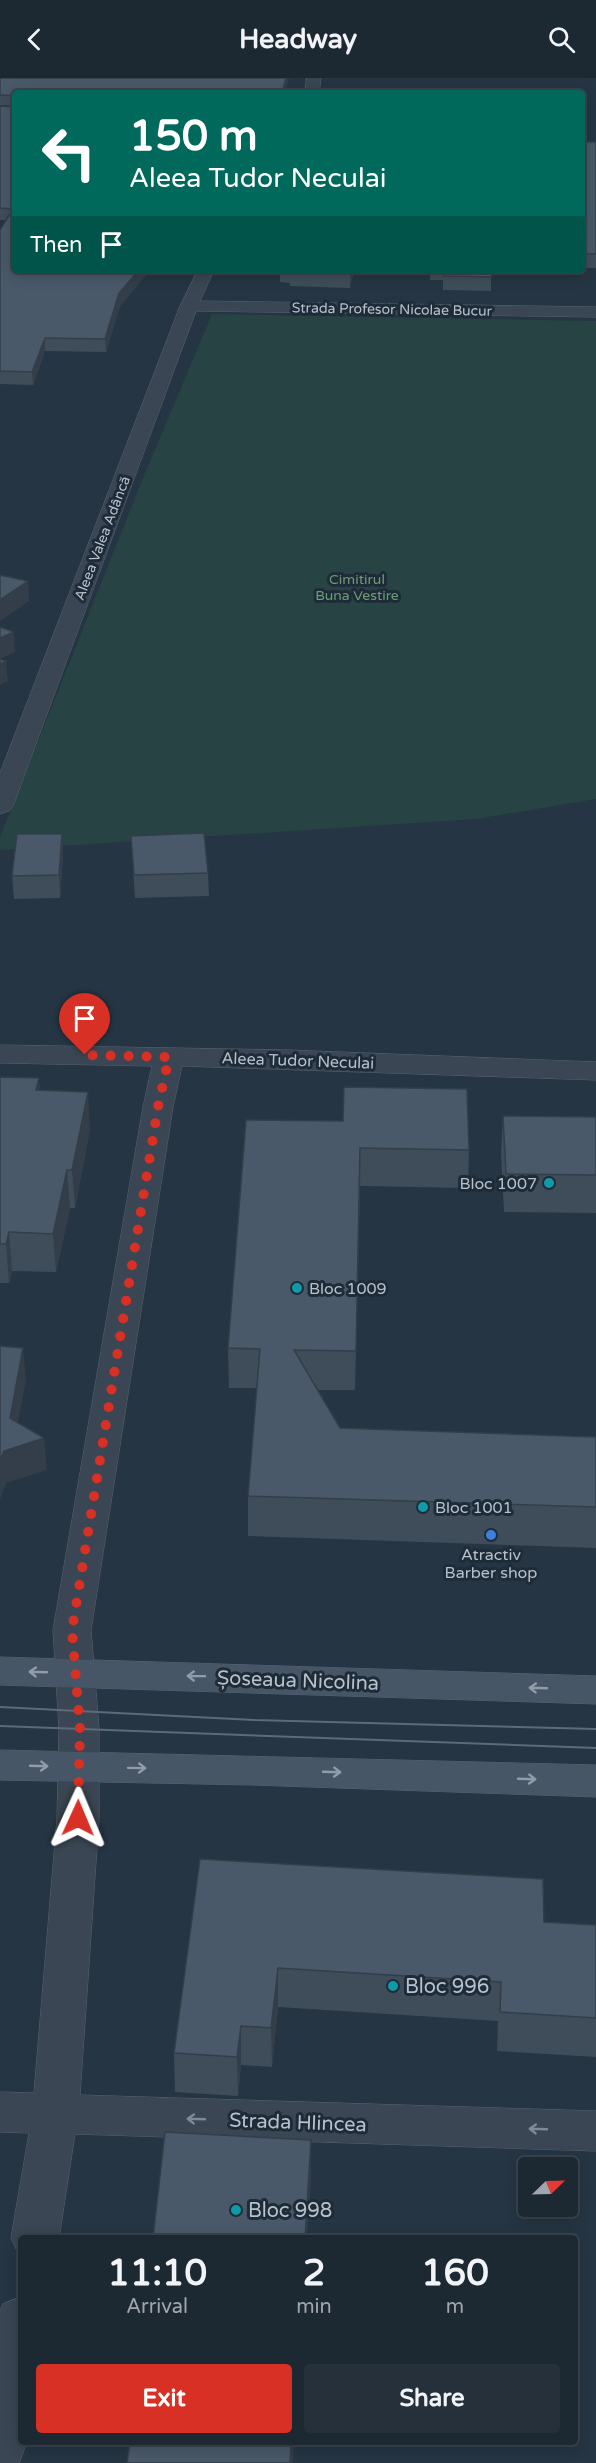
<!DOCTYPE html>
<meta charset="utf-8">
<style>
body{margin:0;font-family:"Varela Round",sans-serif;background:#25303a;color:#f1f3f6;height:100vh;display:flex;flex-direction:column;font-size:22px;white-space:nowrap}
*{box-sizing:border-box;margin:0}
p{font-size:20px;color:#a0a6ac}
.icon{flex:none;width:33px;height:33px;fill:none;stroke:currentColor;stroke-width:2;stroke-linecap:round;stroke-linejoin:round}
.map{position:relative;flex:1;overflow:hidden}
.panel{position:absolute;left:18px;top:2157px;width:560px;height:210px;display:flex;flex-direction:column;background:#1c2832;border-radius:6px;box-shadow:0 3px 15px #0003,0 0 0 2px #3a444d}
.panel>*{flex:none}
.hud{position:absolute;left:12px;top:12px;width:573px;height:183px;border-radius:6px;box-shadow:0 3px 15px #0003,0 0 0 2px #3a444d;background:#00695c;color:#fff;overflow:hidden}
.needle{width:39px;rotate:67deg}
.tools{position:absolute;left:518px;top:2079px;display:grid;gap:12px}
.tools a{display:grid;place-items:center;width:60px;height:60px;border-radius:6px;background:#1c2832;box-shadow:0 3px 15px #0003,0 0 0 2px #3a444d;font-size:30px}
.pin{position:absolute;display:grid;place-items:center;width:51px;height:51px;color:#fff;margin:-62px -26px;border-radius:50% 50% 50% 0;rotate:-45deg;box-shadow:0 0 6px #0007}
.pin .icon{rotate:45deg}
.me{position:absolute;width:66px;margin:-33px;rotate:1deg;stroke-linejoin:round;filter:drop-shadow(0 0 4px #0008)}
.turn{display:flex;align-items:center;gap:21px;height:126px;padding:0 18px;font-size:27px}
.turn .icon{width:78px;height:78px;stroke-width:2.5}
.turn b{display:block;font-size:42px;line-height:51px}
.then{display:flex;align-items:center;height:57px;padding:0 18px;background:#0003;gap:12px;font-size:22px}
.eta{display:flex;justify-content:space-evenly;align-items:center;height:102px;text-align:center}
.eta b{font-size:36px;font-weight:800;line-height:42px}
.cta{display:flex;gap:12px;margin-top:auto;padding:12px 18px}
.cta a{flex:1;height:69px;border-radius:6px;background:#d93025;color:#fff;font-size:24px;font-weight:800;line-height:69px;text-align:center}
.cta a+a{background:#25303a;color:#f1f3f6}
header{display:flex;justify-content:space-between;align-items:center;height:78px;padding:0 18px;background:#1c2832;font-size:27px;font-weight:800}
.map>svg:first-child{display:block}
.green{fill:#274344}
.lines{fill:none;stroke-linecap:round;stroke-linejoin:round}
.street-casing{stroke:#586470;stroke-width:1}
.secondary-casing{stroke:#586470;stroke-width:1}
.street{fill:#3a4653;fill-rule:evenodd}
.secondary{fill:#475666;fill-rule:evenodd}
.tram{stroke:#5c6b7a;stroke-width:2}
.wall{fill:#3f4d5a}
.shaded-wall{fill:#333e4a}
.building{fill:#495969;stroke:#333e4a;stroke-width:1.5}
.oneway{stroke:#909ca8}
.oneway2{stroke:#7f8a96}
.route{stroke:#d93025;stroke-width:10;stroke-dasharray:0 18}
.culture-dot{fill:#0f9aa8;stroke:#1e2b38;stroke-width:2}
.shop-dot{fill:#3f7fe0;stroke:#1e2b38;stroke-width:2}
.labels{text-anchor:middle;stroke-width:6;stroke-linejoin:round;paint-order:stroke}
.far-street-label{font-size:14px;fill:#b7c1cc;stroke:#1e2b38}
.far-park-label{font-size:14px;fill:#6d9e73;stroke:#1e2b38}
.street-label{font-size:16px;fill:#b7c1cc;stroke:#1e2b38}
.poi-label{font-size:16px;fill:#b7c1cc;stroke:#1e2b38;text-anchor:start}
.near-street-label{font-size:20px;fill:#b7c1cc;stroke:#1e2b38}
.near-poi-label{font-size:20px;fill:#b7c1cc;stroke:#1e2b38;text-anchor:start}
</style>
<header><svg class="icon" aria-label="back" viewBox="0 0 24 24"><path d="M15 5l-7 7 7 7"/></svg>Headway<svg class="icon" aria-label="search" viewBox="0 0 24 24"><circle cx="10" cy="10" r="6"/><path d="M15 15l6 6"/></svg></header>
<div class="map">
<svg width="596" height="2385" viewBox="0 0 596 2385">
<rect width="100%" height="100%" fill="#253543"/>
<polygon class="green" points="212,236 596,243 596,721 476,741 0,772 0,759 141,405"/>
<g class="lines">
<g class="street-casing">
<g id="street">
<polygon points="307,0 321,0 319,15 305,15"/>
<polygon points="198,192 214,192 200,223 596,229 596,239 196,233 13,728 9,733 0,736 0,695 180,228"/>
<polygon points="0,967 288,972 596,984 596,1002 182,988 173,1029 91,1552 99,1651 99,1740 80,2017 596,2033 596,2073 75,2056 59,2160 21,2160 21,2176 18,2175 11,2160 29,2055 0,2054 0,2014 34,2015 57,1740 59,1651 53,1552 143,1029 152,988 0,985"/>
<polygon points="21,2219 21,2364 27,2364 19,2385 0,2385 0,2233 3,2226"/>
</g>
</g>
<g class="secondary-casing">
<g id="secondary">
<polygon points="0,1579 596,1598 596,1626 0,1607"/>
<polygon points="0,1672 596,1687 596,1719 253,1707 0,1702"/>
</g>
</g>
<use href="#street" class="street"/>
<use href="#secondary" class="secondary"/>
<g class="tram">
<polyline points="0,1629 254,1642 596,1651"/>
<polyline points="0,1648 596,1670"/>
</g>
</g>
<g class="wall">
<polygon points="0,0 15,15 15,28 0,27"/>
<polygon points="0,28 15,29 15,192 150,192 120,228 106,274 45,273 33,307 0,306 0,152 6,142 0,142"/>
<rect x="582" y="64" width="14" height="126"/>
<polygon points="280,192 354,192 350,210 290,208 290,205 280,204"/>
<polygon points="430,192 537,192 536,194 531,194 530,197 491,197 491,213 443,212 443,202 430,202"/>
<polygon points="62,756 63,778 60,820 14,821 12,798"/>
<polygon points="131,758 208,795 209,818 135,820"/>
<polygon points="0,999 40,1013 90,1051 75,1130 70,1130 56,1194 12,1193 9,1205 0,1205"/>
<polygon points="503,1038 596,1039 596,1135 504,1134 501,1075"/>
<polygon points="246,1042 469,1072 468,1110 360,1108 355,1312 318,1312 340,1350 596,1359 596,1470 248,1458 248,1418 257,1310 229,1310 228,1270"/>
<polygon points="200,1781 544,1844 596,1847 596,1979 497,1973 498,1943 278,1929 272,1989 241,1987 238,2018 175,2014 174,1975"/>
</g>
<g class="shaded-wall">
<polygon points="286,0 289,0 285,15 282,15"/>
<polygon points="139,192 150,192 120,228 106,274 105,261 119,215"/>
<polygon points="351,192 354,192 350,210 350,195"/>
<polygon points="45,260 45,273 33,307 32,294"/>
<polygon points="28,503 29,523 0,543 0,522"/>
<polygon points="14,554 15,574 0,581 0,560"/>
<polygon points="6,583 8,603 0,607 0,586"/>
<polygon points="62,756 63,778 60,820 59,797"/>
<polygon points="39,1000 42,1038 36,1012"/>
<polygon points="88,1014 90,1051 75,1130 72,1092"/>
<polygon points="67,1092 70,1130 56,1194 53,1156"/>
<polygon points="9,1154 12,1193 9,1205 6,1166"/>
<polygon points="23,1270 26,1302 13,1370 44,1360 47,1392 6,1405 0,1422 0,1382 10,1340"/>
<polygon points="278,1890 278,1929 272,1989 271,1950"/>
<polygon points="241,1948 241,1987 238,2018 237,1979"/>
<polygon points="311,2062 311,2104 307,2160 305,2160"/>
<polygon points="291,2364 294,2364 293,2385 290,2385"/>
</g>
<g class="building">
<polygon points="0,0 286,0 282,15 15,15 15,18 0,17"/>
<polygon points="0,28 15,29 15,192 139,192 119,215 105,261 45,260 32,294 0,293 0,152 13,131 0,130"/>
<rect x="582" y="64" width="14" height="112"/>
<polygon points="290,192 351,192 350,195"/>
<polygon points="444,192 491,192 492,199 444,198"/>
<polygon points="0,497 28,503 0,522"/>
<polygon points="0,549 14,554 0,560"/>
<polygon points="0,581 6,583 0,586"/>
<polygon points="204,755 208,795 134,797 131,758"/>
<polygon points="17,756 62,756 59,797 12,798"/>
<polygon points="0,999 39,1000 36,1012 88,1014 72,1092 67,1092 53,1156 9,1154 6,1166 0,1166"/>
<polygon points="344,1009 467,1011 469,1072 360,1070 356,1273 294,1272 340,1350 596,1359 596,1429 248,1418 260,1271 228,1270 246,1042 343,1043"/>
<polygon points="503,1038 596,1039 596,1097 506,1096"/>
<polygon points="0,1268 23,1270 10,1340 44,1360 4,1373 0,1382"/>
<polygon points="200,1781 543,1801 544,1844 596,1847 596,1940 500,1934 501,1904 278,1890 271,1950 241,1948 237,1979 174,1975"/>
<polygon points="165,2054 311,2062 305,2160 153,2160"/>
<polygon points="130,2364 291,2364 290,2385 127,2385"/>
</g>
<defs><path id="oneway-shaft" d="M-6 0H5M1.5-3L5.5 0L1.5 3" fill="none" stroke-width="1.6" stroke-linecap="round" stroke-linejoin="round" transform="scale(1.5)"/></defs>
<g class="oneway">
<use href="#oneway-shaft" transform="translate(38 1594) rotate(-178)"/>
<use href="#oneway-shaft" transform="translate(196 1598) rotate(-179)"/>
<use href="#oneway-shaft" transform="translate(538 1610) rotate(-178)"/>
<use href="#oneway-shaft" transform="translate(39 1688) rotate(2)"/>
<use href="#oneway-shaft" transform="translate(137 1690) rotate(1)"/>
<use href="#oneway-shaft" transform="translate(332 1694) rotate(2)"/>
<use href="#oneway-shaft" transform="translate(527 1701) rotate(2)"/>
</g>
<g class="oneway2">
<use href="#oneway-shaft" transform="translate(196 2041) rotate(-178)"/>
<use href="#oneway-shaft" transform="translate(538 2051) rotate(-178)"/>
</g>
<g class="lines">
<polyline class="route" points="78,1740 80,1651 72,1552 158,1029 169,979 85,977"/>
</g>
<g class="culture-dot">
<circle cx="549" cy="1105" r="6"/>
<circle cx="297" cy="1210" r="6"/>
<circle cx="423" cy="1429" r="6"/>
<circle cx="393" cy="1908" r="6"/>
<circle cx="236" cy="2132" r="6"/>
</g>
<circle class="shop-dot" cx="491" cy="1457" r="6"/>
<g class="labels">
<g class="far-street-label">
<text transform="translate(392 231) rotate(1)" y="5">Strada Profesor Nicolae Bucur</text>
<text transform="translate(102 460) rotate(-69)" y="5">Aleea Valea Adâncă</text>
</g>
<g class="far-park-label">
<text x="357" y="506">Cimitirul<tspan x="357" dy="16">Buna Vestire</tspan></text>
</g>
<g class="street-label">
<text transform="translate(298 982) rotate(2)" y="6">Aleea Tudor Neculai</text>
</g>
<g class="poi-label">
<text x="537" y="1111" text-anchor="end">Bloc 1007</text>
<text x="309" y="1216">Bloc 1009</text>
<text x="435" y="1435">Bloc 1001</text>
<text x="491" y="1482" text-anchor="middle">Atractiv<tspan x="491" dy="18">Barber shop</tspan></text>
</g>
<g class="near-street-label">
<text transform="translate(298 1602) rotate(2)" y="7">Șoseaua Nicolina</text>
<text transform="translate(298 2044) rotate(2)" y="7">Strada Hlincea</text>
</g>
<g class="near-poi-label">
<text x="405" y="1915">Bloc 996</text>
<text x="248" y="2139">Bloc 998</text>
</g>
</g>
</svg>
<div class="tools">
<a><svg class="needle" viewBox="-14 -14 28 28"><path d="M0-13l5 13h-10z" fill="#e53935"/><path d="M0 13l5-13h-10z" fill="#a0a6ac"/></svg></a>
</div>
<div class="pin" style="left:85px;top:977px;background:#d93025"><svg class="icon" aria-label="arrive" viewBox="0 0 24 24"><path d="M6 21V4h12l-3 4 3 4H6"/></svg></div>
<svg class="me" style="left:78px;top:1740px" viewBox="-20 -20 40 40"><path d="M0-17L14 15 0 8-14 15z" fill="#d93025" stroke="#fff" stroke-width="4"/></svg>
<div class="hud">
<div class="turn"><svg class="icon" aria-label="left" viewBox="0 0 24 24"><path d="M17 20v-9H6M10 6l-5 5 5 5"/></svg><div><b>150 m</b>Aleea Tudor Neculai</div></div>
<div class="then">Then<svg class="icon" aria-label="arrive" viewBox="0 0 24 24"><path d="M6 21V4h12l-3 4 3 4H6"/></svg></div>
</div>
<section class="panel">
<div class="eta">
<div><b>11:10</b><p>Arrival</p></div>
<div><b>2</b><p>min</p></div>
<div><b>160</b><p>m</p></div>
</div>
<div class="cta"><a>Exit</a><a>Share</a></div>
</section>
</div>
